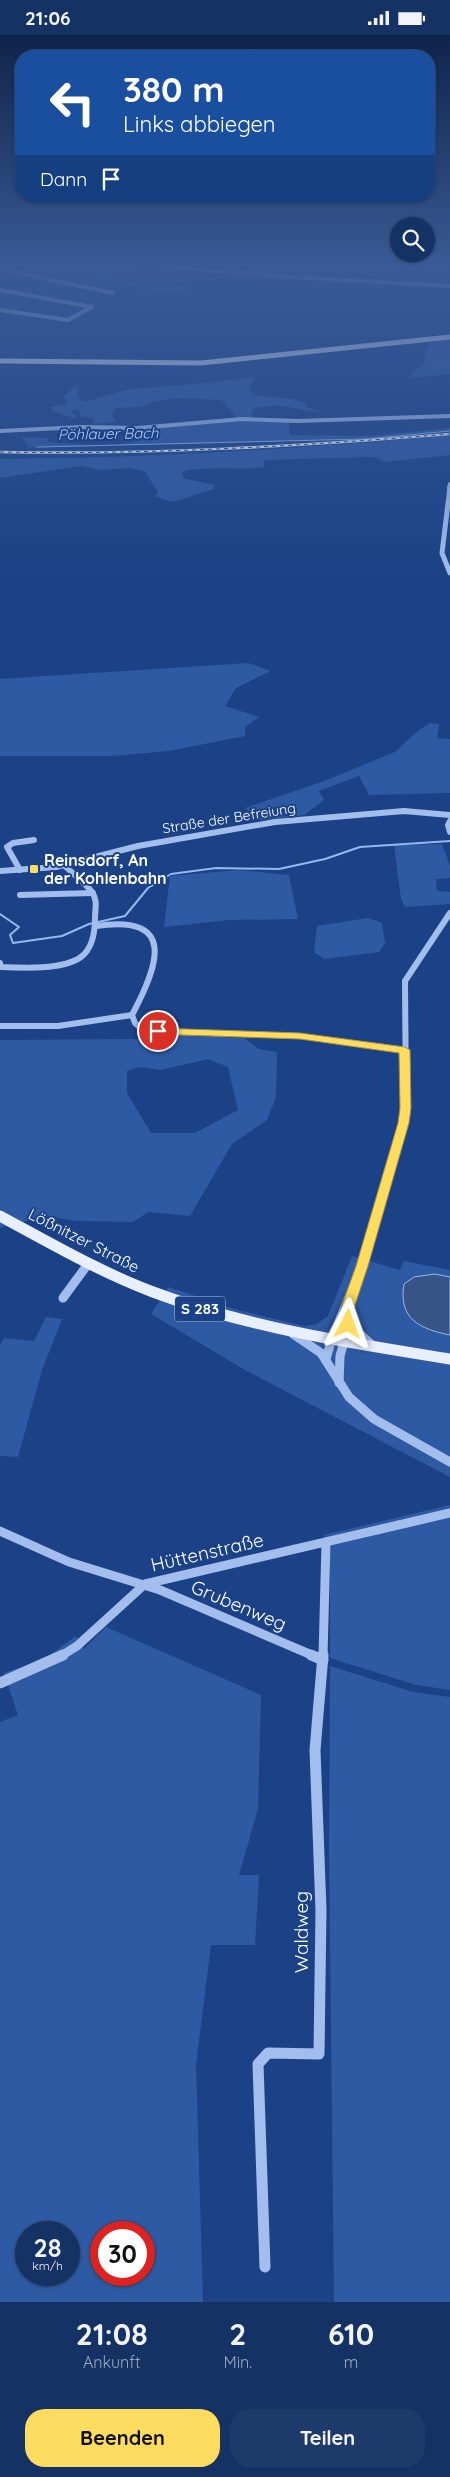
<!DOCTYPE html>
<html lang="de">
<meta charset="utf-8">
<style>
body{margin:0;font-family:Quicksand,sans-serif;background:#1d3a6a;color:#f1f3f6;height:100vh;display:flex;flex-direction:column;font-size:19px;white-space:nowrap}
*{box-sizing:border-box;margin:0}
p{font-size:16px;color:#9daabf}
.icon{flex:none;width:28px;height:28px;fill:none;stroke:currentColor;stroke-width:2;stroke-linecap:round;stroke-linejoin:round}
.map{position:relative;height:2267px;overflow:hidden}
.details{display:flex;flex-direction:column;background:#143264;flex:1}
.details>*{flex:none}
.top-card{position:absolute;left:15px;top:15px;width:420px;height:152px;border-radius:20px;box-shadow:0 1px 4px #0004,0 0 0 1px #334d78;background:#1a4fa0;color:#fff;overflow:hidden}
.fabs{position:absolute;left:390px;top:182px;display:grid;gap:10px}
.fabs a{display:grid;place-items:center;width:45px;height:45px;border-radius:50%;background:#143264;box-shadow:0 1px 4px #0004,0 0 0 1px #334d78;font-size:25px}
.speed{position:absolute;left:15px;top:2186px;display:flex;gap:10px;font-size:25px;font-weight:700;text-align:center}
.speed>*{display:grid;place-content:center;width:65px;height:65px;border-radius:50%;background:#143264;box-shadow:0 1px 4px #0004,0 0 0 1px #334d78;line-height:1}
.speed small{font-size:12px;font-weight:400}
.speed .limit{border:8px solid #d22;background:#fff;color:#111}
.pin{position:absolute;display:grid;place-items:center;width:42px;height:42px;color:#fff;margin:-21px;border:2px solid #fff;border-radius:50%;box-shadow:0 1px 5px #0007}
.me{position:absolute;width:55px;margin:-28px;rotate:4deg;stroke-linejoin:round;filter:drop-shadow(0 0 4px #0008)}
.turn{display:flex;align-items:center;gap:18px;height:105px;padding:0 25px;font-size:22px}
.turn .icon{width:65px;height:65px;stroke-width:2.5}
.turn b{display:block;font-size:35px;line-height:42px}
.then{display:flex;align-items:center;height:48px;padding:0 25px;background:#0003;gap:10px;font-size:19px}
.eta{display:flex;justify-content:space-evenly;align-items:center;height:85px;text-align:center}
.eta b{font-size:30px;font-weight:700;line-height:35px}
.button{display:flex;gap:10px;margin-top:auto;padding:10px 25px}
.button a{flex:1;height:58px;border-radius:20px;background:#fddc60;color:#111;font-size:20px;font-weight:700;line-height:58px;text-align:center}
.button a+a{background:#1d3a6a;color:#f1f3f6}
.status{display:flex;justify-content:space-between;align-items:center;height:35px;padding:0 25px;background:#143264;direction:ltr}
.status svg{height:14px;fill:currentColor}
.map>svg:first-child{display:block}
.green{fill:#2e5aa4;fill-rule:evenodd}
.water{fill:#385487;stroke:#96b8ee}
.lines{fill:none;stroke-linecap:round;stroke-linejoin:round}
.stream-far1{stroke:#96b8ee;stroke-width:1}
.stream{stroke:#96b8ee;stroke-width:2}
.minor-far4{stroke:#a3beec;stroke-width:4}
.minor-far3{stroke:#a3beec;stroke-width:5}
.minor-far2{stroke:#a3beec;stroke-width:6}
.minor-far1{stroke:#a3beec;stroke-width:9}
.minor{stroke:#a3beec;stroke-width:11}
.major-far1{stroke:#e8efff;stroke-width:5}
.major{stroke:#e8efff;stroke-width:11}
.rail-casing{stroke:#fff;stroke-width:2.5}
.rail{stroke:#1b4286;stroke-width:1;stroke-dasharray:4;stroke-linecap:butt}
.route{fill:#fddc60;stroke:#a48f3e}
.poi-dot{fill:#fddc60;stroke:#1b4286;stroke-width:2}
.labels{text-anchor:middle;stroke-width:4;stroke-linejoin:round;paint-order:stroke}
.far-street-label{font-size:14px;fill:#fff;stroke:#1b4286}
.far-water-label{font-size:15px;font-style:italic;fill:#afc9f3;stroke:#1b4286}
.shield{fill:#1b4286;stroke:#bbc6db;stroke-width:1}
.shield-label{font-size:15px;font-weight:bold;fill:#fff}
.poi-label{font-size:16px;font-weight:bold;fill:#fff;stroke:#1b4286;text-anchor:start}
.street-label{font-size:16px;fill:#fff;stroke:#1b4286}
.near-street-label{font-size:19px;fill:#fff;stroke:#1b4286}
</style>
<div class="status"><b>21:06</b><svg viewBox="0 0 49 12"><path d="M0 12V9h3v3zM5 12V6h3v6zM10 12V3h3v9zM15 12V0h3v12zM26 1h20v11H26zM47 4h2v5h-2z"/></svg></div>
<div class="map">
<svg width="450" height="2267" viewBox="0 0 450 2267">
<rect width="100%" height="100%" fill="#1b4286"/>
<g class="green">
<path d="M80 229 102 235 117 244 189 252 184 258C154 254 100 255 78 231Z"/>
<polygon points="450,303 450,339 409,343 417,333 424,329 426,315 432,305"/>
<path d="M255 342 249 355 251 356 252 360 292 364 305 368 307 372 323 377C308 377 297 373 283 371 274 370 264 372 255 373L252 376V382H236L221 365 178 363 152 367 142 372 116 373 112 380 117 387 94 389 93 383 81 382 79 374 70 376 77 381 76 384 55 377 49 372 67 369 64 361 74 352H79L78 362 84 367 130 354 205 348Z"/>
<path d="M236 385 289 387 290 400 367 401 450 393V396L365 404 29 413 22 402 47 403 48 407C78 410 113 413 142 405L139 399 146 393Z"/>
<path d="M450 400V420L385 427 374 422 263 425 265 432C237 436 208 430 182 437L183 443 214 450V454L173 467 156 462 158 457 145 437 130 433 100 435 81 431 0 443V424C150 423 300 414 450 400Z"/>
<polygon points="248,628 271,636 236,653 225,671 259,682 245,692 245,701 169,716 112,721 0,721 0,644"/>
<polygon points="430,688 439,689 437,703 450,704 450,758 369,760 359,741 319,756 324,765 304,780 260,785 245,773 324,746 395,717 419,695"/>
<polygon points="442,809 450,831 450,843 436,844 437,856 450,857 450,869 405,872 401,864 394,810"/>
<polygon points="239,835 289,840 298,884 229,885 164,892 170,841"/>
<polygon points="368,883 382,888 385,908 379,917 324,924 314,917 317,891"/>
<path d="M142 998 244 1003 259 1014 277 1017 276 1062 267 1085 232 1109 190 1181 148 1177 133 1187 76 1186 44 1181 0 1193V1005L138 1004ZM208 1024 228 1032 238 1075 195 1098H151L127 1058V1036L140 1032 161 1035Z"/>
<polygon points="352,1221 400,1235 404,1226 450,1235 450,1442 245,1335 151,1279 168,1252 238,1275 304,1291 317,1289 328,1281"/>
<polygon points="46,1282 62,1284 42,1335 18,1422 0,1421 0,1310 4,1303 34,1306"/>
<polygon points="450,1470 450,1655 416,1650 330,1623 330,1515 324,1500"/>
<path d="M106 1592 261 1660 258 1774 239 1840H259L255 1910H211L196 2029 203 2267H0V1687L18 1680 4 1638 44 1624 76 1601 84 1614ZM26 2198H69V2240H26ZM101 2198H144V2240H101Z"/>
<polygon points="330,1631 413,1657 450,1662 450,2267 334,2267 329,1813"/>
</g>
<path class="water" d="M435 1239 450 1242V1300C420 1294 398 1284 404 1249L414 1242Z"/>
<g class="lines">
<polyline class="stream-far1" points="37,412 365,404 450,396"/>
<polyline class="stream" points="0,879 19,892 10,900 13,908 62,901 89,889 125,881 148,853 171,839 216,833 279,834 325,824 360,812 450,806"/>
<g class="minor-far4">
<polyline points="130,229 291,242 450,251"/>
<polyline points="0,234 113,258"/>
<polyline points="0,255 92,272"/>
<polyline points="0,275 68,285 92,272"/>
<polyline points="0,396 81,392 138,393 242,384 298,386 450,381"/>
<polyline points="449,453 450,449"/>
</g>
<polyline class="minor-far3" points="450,452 442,518 450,538"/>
<g class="minor-far2">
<polyline points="450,786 448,790 450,797"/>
<polyline points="20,835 7,812 13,808 34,805"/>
<polyline points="0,836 56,832 138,811 275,787 404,776 450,780"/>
<polyline points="20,860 93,858"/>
<path d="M96 891C178 879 158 931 132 980L135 988 144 996 300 1001 405 1015"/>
<path d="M0 928 1 932C22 933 63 935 81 922 93 913 95 897 95 883 95 874 98 865 92 857 84 847 73 839 64 830"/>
<polyline points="0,991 58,991 132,980"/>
<polyline points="393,1125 406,1073 405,946 450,878"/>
</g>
<g class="minor-far1">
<polyline points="63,1263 88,1229"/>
<polyline points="349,1289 371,1309"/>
<polyline points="293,1299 321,1318 349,1362 374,1384 450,1427"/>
<polyline points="326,1324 332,1303 365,1224 393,1124"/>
<polyline points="339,1348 340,1321 349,1289 348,1270"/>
<polyline points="0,1496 69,1527 160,1555 314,1621"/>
<polyline points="61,1621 77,1611 145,1549 450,1478"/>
<polyline points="323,1621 326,1508"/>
</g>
<g class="minor">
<polyline points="311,1620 323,1625"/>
<polyline points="0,1648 63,1620"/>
<polyline points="265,2232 258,2029 268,2018 319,2019 321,1875 315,1715 323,1620"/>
</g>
<polyline class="major-far1" points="0,326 201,328 450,302"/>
<path class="major" d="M0 1181C50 1208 100 1237 153 1257 249 1293 350 1308 450 1324"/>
<g class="rail-casing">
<path id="rail" d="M0 417C149 420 301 411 450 399"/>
</g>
<use href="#rail" class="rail"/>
</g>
<linearGradient id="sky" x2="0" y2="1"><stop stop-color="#0f244a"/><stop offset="0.42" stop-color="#395a95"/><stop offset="1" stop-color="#395a95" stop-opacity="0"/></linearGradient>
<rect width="450" height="546" fill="url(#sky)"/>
<polygon class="route" points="158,993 300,998 405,1012 410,1015 411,1073 409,1088 368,1231 355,1270 353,1292 344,1292 342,1270 356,1231 398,1088 400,1073 399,1018 300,1004 154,999 152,996"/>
<rect class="poi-dot" x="29" y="829" width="10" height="10" rx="2.5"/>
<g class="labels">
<g class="far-street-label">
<text transform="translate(229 783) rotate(-9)" y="5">Straße der Befreiung</text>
</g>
<g class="far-water-label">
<text transform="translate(108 399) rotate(-1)" y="5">Pöhlauer Bach</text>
</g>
<rect class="shield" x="175" y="1261.5" width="50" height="25" rx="4"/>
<g class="shield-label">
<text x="200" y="1279">S 283</text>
</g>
<g class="poi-label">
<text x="44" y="831">Reinsdorf, An<tspan x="44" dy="18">der Kohlenbahn</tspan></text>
</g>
<g class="street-label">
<text transform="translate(84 1205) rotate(27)" y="6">Lößnitzer Straße</text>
</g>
<g class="near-street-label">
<text transform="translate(207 1517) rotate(-13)" y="7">Hüttenstraße</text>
<text transform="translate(239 1570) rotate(23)" y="7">Grubenweg</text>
<text transform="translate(301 1897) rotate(-90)" y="7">Waldweg</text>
</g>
</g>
</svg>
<div class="fabs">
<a><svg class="icon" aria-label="search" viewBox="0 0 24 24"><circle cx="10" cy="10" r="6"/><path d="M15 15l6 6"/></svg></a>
</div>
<div class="speed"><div>28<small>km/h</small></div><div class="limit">30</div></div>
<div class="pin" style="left:158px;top:996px;background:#d93025"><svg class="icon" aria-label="arrive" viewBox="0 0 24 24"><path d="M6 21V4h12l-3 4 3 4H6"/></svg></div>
<svg class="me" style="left:348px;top:1289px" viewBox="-20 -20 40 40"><path d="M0-17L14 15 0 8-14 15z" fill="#fddc60" stroke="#fff" stroke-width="4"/></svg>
<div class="top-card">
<div class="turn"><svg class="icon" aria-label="left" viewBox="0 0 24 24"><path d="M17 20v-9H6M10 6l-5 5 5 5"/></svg><div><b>380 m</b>Links abbiegen</div></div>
<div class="then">Dann<svg class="icon" aria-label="arrive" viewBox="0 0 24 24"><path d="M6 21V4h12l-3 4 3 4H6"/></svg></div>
</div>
</div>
<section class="details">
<div class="eta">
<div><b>21:08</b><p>Ankunft</p></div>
<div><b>2</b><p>Min.</p></div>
<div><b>610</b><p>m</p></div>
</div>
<div class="button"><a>Beenden</a><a>Teilen</a></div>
</section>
